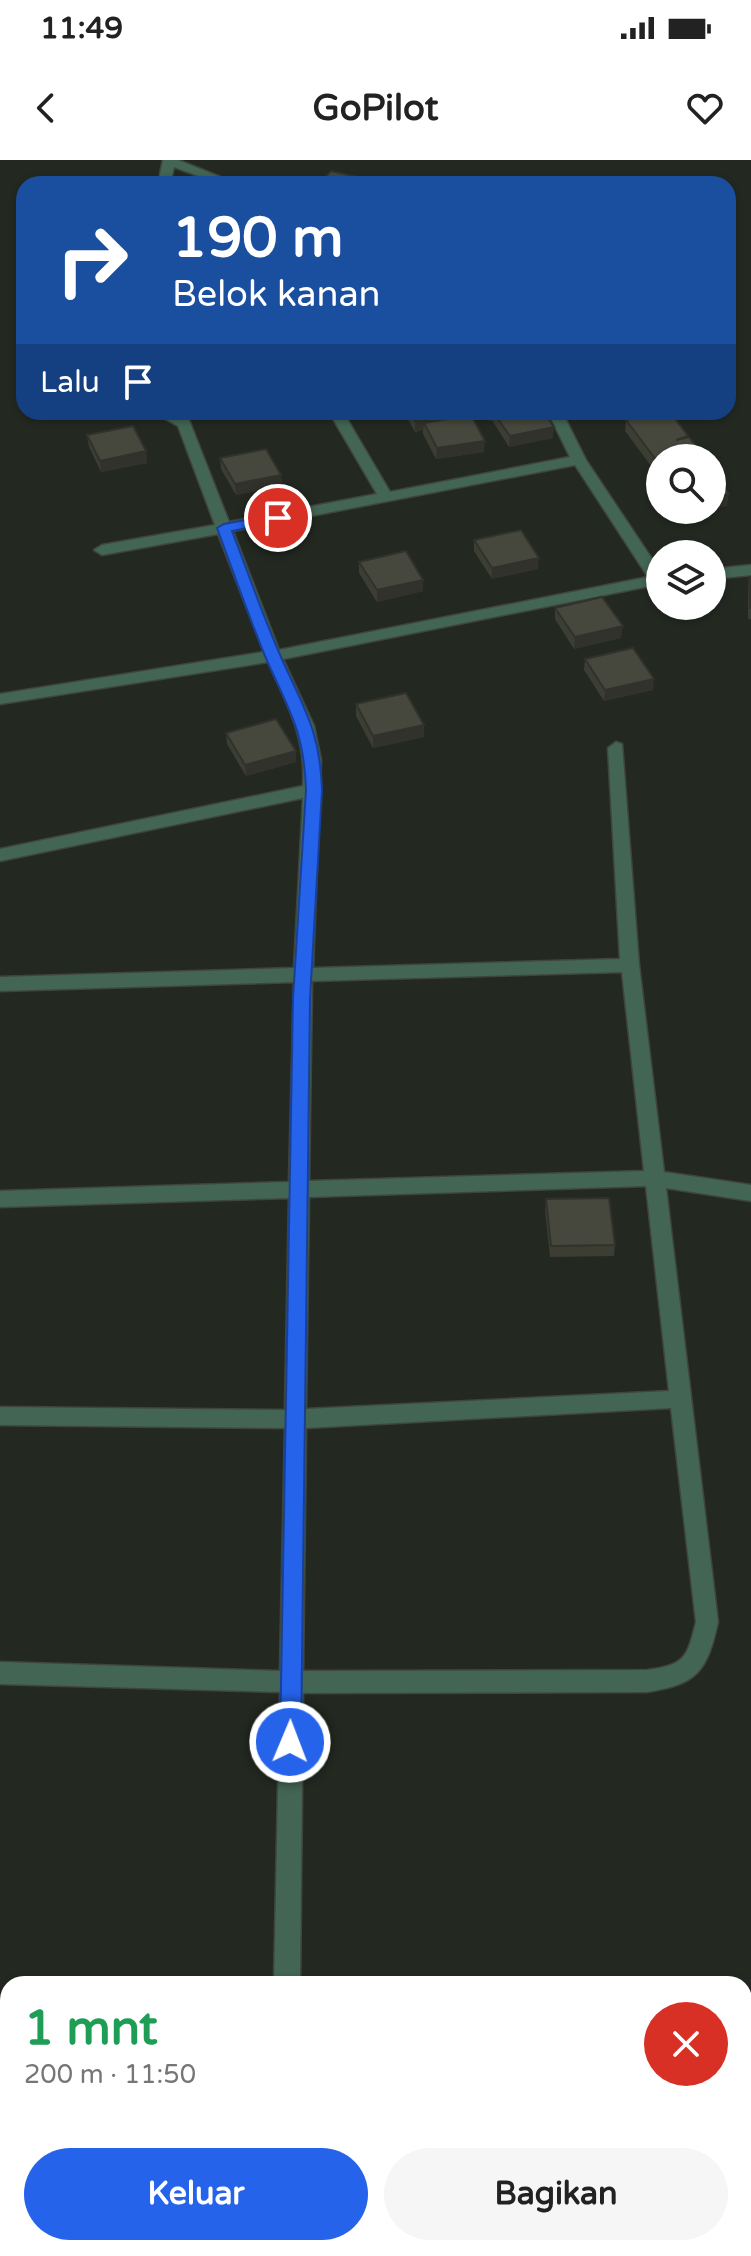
<!DOCTYPE html>
<html lang="id">
<meta charset="utf-8">
<style>
body{margin:0;font-family:"Varela Round",sans-serif;background:#f6f6f6;color:#222;height:100vh;display:flex;flex-direction:column;font-size:30px;white-space:nowrap}
*{box-sizing:border-box;margin:0}
p{font-size:26px;color:#767676}
.icon{flex:none;width:44px;height:44px;fill:none;stroke:currentColor;stroke-width:2;stroke-linecap:round;stroke-linejoin:round}
.map{position:relative;flex:1;overflow:hidden}
.panel{position:absolute;left:0px;top:1816px;width:752px;height:280px;display:flex;flex-direction:column;background:#fff;border-radius:24px 24px 0 0;box-shadow:0 2px 6px #0004}
.panel>*{flex:none}
.hud{position:absolute;left:16px;top:16px;width:720px;height:244px;border-radius:24px;box-shadow:0 2px 6px #0004;background:#1a4fa0;color:#fff;overflow:hidden}
.fabs{position:absolute;left:646px;top:284px;display:grid;gap:16px}
.fabs a{display:grid;place-items:center;width:80px;height:80px;border-radius:50%;background:#fff;box-shadow:0 2px 6px #0004;font-size:40px}
.pin{position:absolute;display:grid;place-items:center;width:68px;height:68px;color:#fff;margin:-34px;border:4px solid #fff;border-radius:50%;box-shadow:0 2px 8px #0007}
.me{position:absolute;width:88px;margin:-44px;rotate:1deg;stroke-linejoin:round;filter:drop-shadow(0 0 6px #0008)}
.turn{display:flex;align-items:center;gap:28px;height:168px;padding:0 24px;font-size:36px}
.turn .icon{width:104px;height:104px;stroke-width:2.5}
.turn b{display:block;font-size:56px;line-height:68px}
.then{display:flex;align-items:center;height:76px;padding:0 24px;background:#0003;gap:16px;font-size:30px}
.round{display:grid;place-items:center;flex:none;width:84px;height:84px;border-radius:42px;background:#f6f6f6}
.headline{display:flex;align-items:center;justify-content:space-between;height:136px;padding:0 24px}
h1{font-size:48px;font-weight:700;line-height:60px;color:#1e9e55}
.primary-button{display:flex;gap:16px;margin-top:auto;padding:16px 24px}
.primary-button a{flex:1;height:92px;border-radius:48px;background:#2563eb;color:#fff;font-size:32px;font-weight:700;line-height:92px;text-align:center}
.primary-button a+a{background:#f6f6f6;color:#222}
.status{display:flex;justify-content:space-between;align-items:center;height:56px;padding:0 40px;background:#fff;direction:ltr}
.status svg{height:22px;fill:currentColor}
header{display:flex;justify-content:space-between;align-items:center;height:104px;padding:0 24px;background:#fff;font-size:36px;font-weight:700}
.map>svg:first-child{display:block}
.lines{fill:none;stroke-linecap:round;stroke-linejoin:round}
.street-casing{stroke:#3f453d;stroke-width:3}
.street{fill:#436554;fill-rule:evenodd}
.wall{fill:#3c3e34}
.shaded-wall{fill:#31322b}
.building{fill:#46483d;stroke:#31322b;stroke-width:2}
.route{fill:#2563eb;stroke:#184099;stroke-width:2}
</style>
<div class="status"><b>11:49</b><svg viewBox="0 0 49 12"><path d="M0 12V9h3v3zM5 12V6h3v6zM10 12V3h3v9zM15 12V0h3v12zM26 1h20v11H26zM47 4h2v5h-2z"/></svg></div>
<header><svg class="icon" aria-label="back" viewBox="0 0 24 24"><path d="M15 5l-7 7 7 7"/></svg>GoPilot<svg class="icon" aria-label="heart" viewBox="0 0 24 24"><path d="M12 20l-8-8c-3-5 5-10 8-4 3-6 11-1 8 4z"/></svg></header>
<div class="map">
<svg width="751" height="2096" viewBox="0 0 751 2096">
<rect width="100%" height="100%" fill="#232921"/>
<g class="lines">
<g class="street-casing">
<g id="street">
<polygon points="163,0 178,0 238,24 220,24 174,7 170,24 158,24"/>
<path d="M153 252H172L189 260 229 362 377 334 329 252H343L390 332 570 297 548 252H562L586 300 660 411V424L283 499 314 566 321 600 313 808 620 799 608 588 616 582 622 584 639 805 664 1012 751 1025V1041L666 1028 718 1462C707 1511 698 1524 647 1532L303 1533 300 1824H274L280 1532 0 1524V1502L280 1511 285 1268 0 1265V1247L285 1250 289 1038 0 1047V1031L289 1022 294 822 0 831V817L294 808 303 638 0 701V689L303 626C306 577 288 546 268 502L0 544V534L264 492 218 374 102 395 94 390 102 385 215 365 178 266ZM575 305 648 417 279 490 233 371ZM622 812 644 1011 309 1021 312 821ZM646 1026 669 1231 306 1249 309 1037ZM671 1248 696 1462C687 1498 685 1505 647 1510L303 1511 306 1268Z"/>
<polygon points="751,405 751,415 712,419 712,409"/>
<polygon points="0,1906 8,1909 8,1969 0,1966"/>
<polygon points="23,2088 51,2088 52,2096 24,2096"/>
<polygon points="153,2088 189,2088 185,2096 149,2096"/>
</g>
</g>
<use href="#street" class="street"/>
</g>
<g class="wall">
<polygon points="404,252 471,252 471,255 484,292 436,299 423,274 423,270 415,272"/>
<polygon points="483,252 544,252 553,278 509,287 492,260 489,261"/>
<polygon points="626,260 660,298 660,318 625,271"/>
<polygon points="87,275 146,291 147,303 101,312 89,287"/>
<polygon points="220,298 281,315 282,326 236,335 221,309"/>
<polygon points="474,380 538,409 492,419 474,391"/>
<polygon points="359,402 423,431 377,442 359,413"/>
<polygon points="749,417 751,417 751,459 748,459 748,429"/>
<polygon points="555,448 621,478 574,489 555,459"/>
<polygon points="585,499 653,530 604,541 584,510"/>
<polygon points="356,544 424,577 373,588 356,556"/>
<polygon points="226,573 296,591 296,602 246,616 227,584"/>
<polygon points="546,1039 615,1085 614,1096 550,1097 545,1050"/>
</g>
<g class="shaded-wall">
<polygon points="466,252 471,252 471,262 424,263 423,270 415,272 415,261"/>
<polygon points="490,252 492,252 492,260 489,261"/>
<polygon points="554,267 553,278 509,287 510,276"/>
<polygon points="485,281 484,292 436,299 437,288"/>
<polygon points="146,291 147,303 101,312 100,301"/>
<polygon points="281,315 282,326 236,335 235,324"/>
<polygon points="729,334 727,346 712,349 712,338"/>
<polygon points="683,350 707,350 683,355"/>
<polygon points="539,398 538,409 492,419 492,408"/>
<polygon points="423,420 423,431 377,442 377,430"/>
<polygon points="623,466 621,478 574,489 575,477"/>
<polygon points="654,519 653,530 604,541 605,530"/>
<polygon points="424,565 424,577 373,588 373,576"/>
<polygon points="296,591 296,602 246,616 245,605"/>
</g>
<g class="building">
<polygon points="331,11 367,19 362,24 319,24"/>
<polygon points="411,252 466,252 415,261"/>
<polygon points="493,252 544,252 554,267 510,276"/>
<polygon points="665,252 670,252 688,276 676,280 689,277 705,298 660,298 660,305 626,260"/>
<polygon points="471,255 485,281 437,288 424,263"/>
<polygon points="133,266 146,291 100,301 87,275"/>
<polygon points="266,289 281,315 235,324 220,298"/>
<polygon points="712,312 729,334 712,338"/>
<polygon points="521,370 539,398 492,408 474,380"/>
<polygon points="406,391 423,420 377,430 359,402"/>
<polygon points="749,417 751,417 751,448 750,448"/>
<polygon points="602,437 623,466 575,477 555,448"/>
<polygon points="633,488 654,519 605,530 585,499"/>
<polygon points="406,533 424,565 373,576 356,544"/>
<polygon points="276,559 296,591 245,605 226,573"/>
<polygon points="609,1038 615,1085 551,1086 546,1039"/>
</g>
<path class="route" d="M278 354 283 355V361L232 371C248 413 263 456 281 497 304 549 320 570 322 630L310 839 301 1582 298 1590 290 1592 283 1590 280 1582 293 839 306 630C304 569 288 549 265 496 248 454 233 411 217 368L224 364Z"/>
</svg>
<div class="fabs">
<a><svg class="icon" aria-label="search" viewBox="0 0 24 24"><circle cx="10" cy="10" r="6"/><path d="M15 15l6 6"/></svg></a>
<a><svg class="icon" aria-label="layers" viewBox="0 0 24 24"><path d="M12 4l9 5-9 5-9-5zM3 14l9 5 9-5"/></svg></a>
</div>
<div class="pin" style="left:278px;top:358px;background:#d93025"><svg class="icon" aria-label="arrive" viewBox="0 0 24 24"><path d="M6 21V4h12l-3 4 3 4H6"/></svg></div>
<svg class="me" style="left:290px;top:1582px" viewBox="-20 -20 40 40"><circle r="17" fill="#2563eb" stroke="#fff" stroke-width="3"/><path d="M0-11L8 9 0 5-8 9z" fill="#fff"/></svg>
<div class="hud">
<div class="turn"><svg class="icon" aria-label="right" viewBox="0 0 24 24"><path d="M7 20v-9h11M14 6l5 5-5 5"/></svg><div><b>190 m</b>Belok kanan</div></div>
<div class="then">Lalu<svg class="icon" aria-label="arrive" viewBox="0 0 24 24"><path d="M6 21V4h12l-3 4 3 4H6"/></svg></div>
</div>
<section class="panel">
<div class="headline"><div><h1>1 mnt</h1><p>200 m · 11:50</p></div><a class="round" style="background:#d93025;color:#fff"><svg class="icon" aria-label="close" viewBox="0 0 24 24"><path d="M6 6l12 12M18 6L6 18"/></svg></a></div>
<div class="primary-button"><a>Keluar</a><a>Bagikan</a></div>
</section>
</div>
